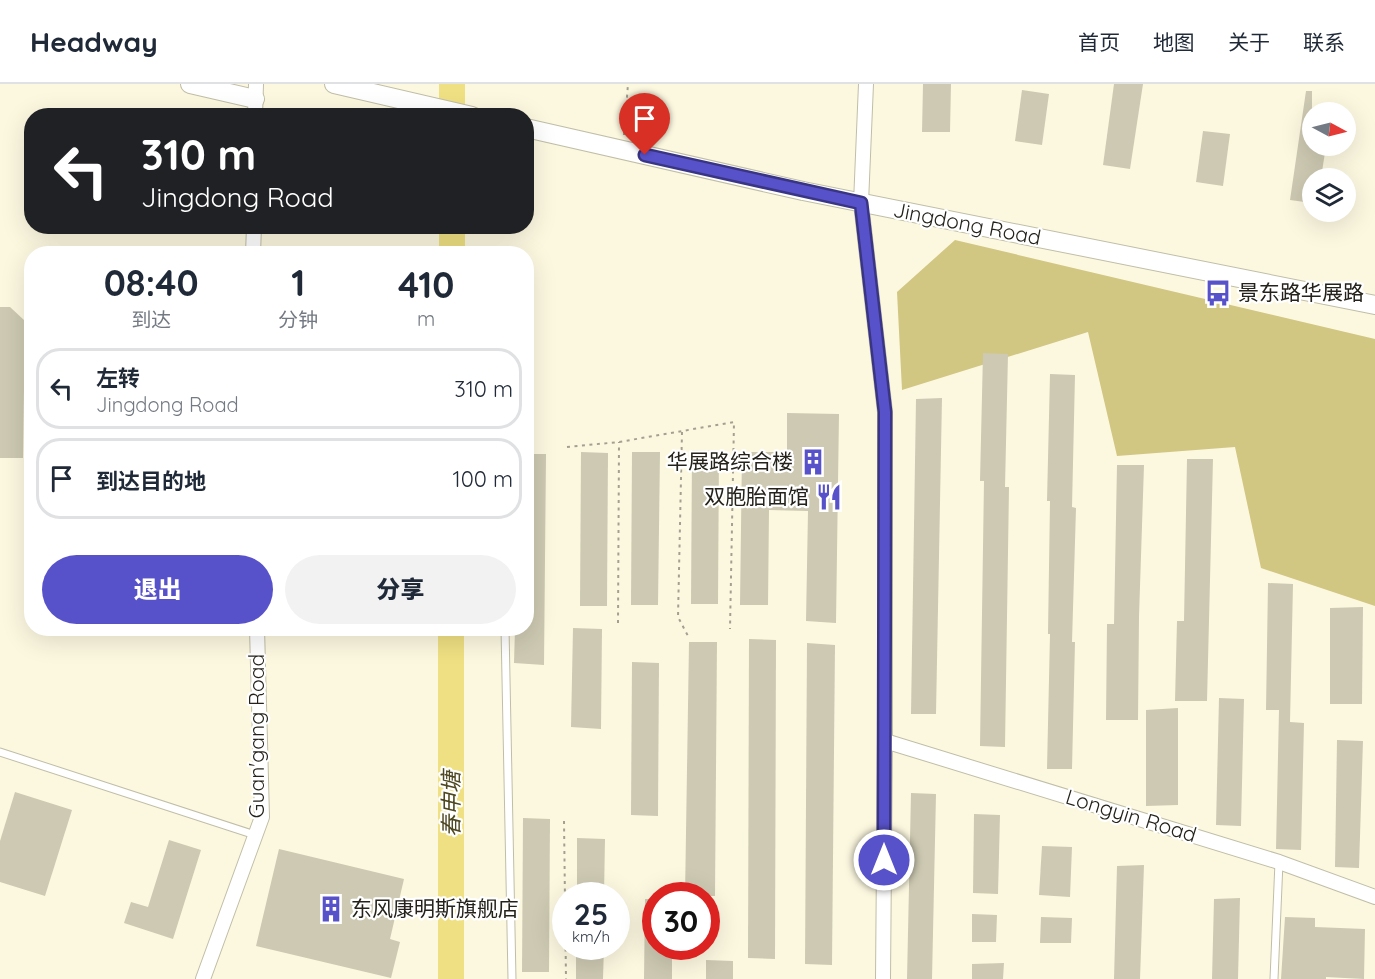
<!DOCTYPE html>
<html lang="zh">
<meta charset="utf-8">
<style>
body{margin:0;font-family:Quicksand,"Noto Sans SC",sans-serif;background:#f2f2f3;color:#1f2937;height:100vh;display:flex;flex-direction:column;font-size:22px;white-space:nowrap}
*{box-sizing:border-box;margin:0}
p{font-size:20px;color:#747a83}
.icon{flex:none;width:33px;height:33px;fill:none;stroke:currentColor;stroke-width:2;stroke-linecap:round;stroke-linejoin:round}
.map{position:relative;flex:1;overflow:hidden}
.panel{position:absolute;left:24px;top:162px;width:510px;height:390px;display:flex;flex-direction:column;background:#fff;border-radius:24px;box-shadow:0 6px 24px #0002}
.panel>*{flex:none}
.hud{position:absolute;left:24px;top:24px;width:510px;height:126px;border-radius:24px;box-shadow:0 6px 24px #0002;background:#202124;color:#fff;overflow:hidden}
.needle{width:39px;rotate:97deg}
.controls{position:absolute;left:1302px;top:18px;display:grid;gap:12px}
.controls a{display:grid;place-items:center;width:54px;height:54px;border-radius:50%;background:#fff;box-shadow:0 6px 24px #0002;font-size:30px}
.speed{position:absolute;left:552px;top:798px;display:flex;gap:12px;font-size:30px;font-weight:700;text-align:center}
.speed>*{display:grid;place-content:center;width:78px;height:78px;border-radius:50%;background:#fff;box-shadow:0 6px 24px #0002;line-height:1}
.speed small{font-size:15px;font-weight:400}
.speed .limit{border:9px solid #d22;background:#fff;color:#111}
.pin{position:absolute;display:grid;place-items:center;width:51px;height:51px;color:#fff;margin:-62px -26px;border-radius:50% 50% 50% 0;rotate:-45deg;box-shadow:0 0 6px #0007}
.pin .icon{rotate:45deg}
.me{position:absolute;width:66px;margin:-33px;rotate:0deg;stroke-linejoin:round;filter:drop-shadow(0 0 4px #0008)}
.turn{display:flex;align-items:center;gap:21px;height:126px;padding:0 18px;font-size:27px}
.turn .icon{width:78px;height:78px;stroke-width:2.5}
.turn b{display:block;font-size:42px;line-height:51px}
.eta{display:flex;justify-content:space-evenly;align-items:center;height:102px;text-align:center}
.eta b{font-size:36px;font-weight:800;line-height:42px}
.action{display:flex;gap:12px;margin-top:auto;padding:12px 18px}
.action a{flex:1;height:69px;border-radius:36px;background:#5852ca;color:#fff;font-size:24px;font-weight:800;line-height:69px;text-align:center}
.action a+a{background:#f2f2f3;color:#1f2937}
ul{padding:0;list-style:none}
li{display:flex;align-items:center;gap:18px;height:81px;margin:0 12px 9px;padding:0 6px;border:3px solid #e0e1e3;border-radius:24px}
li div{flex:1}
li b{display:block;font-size:22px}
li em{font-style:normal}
header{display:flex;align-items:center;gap:36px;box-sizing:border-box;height:84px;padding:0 30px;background:#fff;border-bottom:2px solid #e0e1e3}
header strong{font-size:28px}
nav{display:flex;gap:33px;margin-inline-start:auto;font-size:21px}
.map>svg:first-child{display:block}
.green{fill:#d1c682}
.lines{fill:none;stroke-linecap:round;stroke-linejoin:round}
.river{stroke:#efe083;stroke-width:26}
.building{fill:#cdc9b2}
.service-casing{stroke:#c1bea7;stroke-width:9}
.minor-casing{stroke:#c1bea7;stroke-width:16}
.tertiary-casing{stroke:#c1bea7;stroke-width:20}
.path{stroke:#a3a08f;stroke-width:2;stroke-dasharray:3 4.5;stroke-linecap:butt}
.service{stroke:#fff;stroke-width:7}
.minor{stroke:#fff;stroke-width:14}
.tertiary{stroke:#fff;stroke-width:18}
.tertiary-bridge-casing{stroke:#c1bea7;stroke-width:20;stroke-linecap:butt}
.tertiary-bridge{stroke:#fff;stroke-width:18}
.route-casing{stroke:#393583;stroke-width:15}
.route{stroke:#5852ca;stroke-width:10}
.labels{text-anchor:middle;stroke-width:4.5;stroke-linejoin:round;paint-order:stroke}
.street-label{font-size:21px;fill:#24221a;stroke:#fff}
.poi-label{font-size:21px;fill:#24221a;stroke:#fff;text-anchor:start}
.water-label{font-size:22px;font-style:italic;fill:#4e4820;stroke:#fff}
</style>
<header>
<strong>Headway</strong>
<nav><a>首页</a><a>地图</a><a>关于</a><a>联系</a></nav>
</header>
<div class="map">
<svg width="1375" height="895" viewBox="0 0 1375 895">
<rect width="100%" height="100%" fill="#fcf8e0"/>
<polygon class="green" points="955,156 1375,255 1375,522 1261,484 1235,363 1117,372 1088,248 902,306 897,208"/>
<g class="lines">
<g class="river">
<polyline points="452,32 452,0"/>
<polyline points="452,170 452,142"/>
<polyline points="451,544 451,895"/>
</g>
</g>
<g class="building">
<polygon points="923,0 951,0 950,48 922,48"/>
<polygon points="1114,0 1143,0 1130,85 1103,81"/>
<polygon points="1022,6 1049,10 1042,61 1015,57"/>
<polygon points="1306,7 1312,7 1312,62 1326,62 1321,94 1312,94 1312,119 1290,116"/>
<polygon points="1203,47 1230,50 1223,102 1196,98"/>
<polygon points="0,223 10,223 25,237 23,374 0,374"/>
<polygon points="983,269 1008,270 1005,403 1009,403 1005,663 980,662 984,397 980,397"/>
<polygon points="1050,290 1075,291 1072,423 1076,424 1072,558 1075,558 1072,685 1047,685 1050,550 1048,550 1050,417 1047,417"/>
<polygon points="942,314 936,630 911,630 916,315"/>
<polygon points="787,329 839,330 836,539 806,537 808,427 769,426 768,521 740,521 742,368 787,368"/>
<polygon points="692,366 719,367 718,520 691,520"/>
<polygon points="581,368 608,369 607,522 580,522"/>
<polygon points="632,368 660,368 658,521 631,521"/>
<polygon points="526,370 546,370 544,581 514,579 515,544 526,544"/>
<polygon points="1187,375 1213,375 1207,617 1175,617 1177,537 1184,537"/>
<polygon points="1117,381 1144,381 1139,533 1138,636 1106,636 1107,540 1114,540"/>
<polygon points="1268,499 1293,500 1290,638 1304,639 1301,766 1276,765 1279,626 1266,626"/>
<polygon points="1363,523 1362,620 1330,620 1330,524"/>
<polygon points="573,544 602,545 601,645 571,643"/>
<polygon points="749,555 776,556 775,875 748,874"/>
<polygon points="689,558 717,558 715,812 685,812"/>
<polygon points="807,559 835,561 832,881 805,880"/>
<polygon points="632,578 659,579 658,732 631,731"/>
<polygon points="1219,614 1244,615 1241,742 1216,741"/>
<polygon points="1178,624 1178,721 1146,722 1146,626"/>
<polygon points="1337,656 1363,657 1359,784 1335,783"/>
<polygon points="15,708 72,726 45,812 0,798 0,757"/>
<polygon points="911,709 936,710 932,895 907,895"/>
<polygon points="974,730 1000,731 998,810 973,809"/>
<polygon points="523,734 550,735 549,888 522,888"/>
<polygon points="577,754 605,755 604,812 577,812"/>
<polygon points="169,756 201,766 173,855 124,839 131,818 148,823"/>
<polygon points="1042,762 1072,763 1070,813 1039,811"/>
<polygon points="279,765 404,795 390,855 400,858 391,894 256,862"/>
<polygon points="1144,781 1140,895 1114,895 1117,782"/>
<polygon points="1240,814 1238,895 1212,895 1214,815"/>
<polygon points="645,815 656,815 656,862 672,862 672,895 644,895"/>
<polygon points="972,830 997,831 996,858 972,858"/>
<polygon points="1041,833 1072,834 1071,859 1040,859"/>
<polygon points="1285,833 1315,834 1315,843 1365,845 1364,895 1326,893 1326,895 1281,895"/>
<polygon points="576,862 604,862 603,895 576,895"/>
<polygon points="706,876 733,877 733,895 706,895"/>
<polygon points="1004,879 1003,895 972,895 972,880"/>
</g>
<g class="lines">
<g class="service-casing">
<g id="service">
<polyline points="505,544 512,895"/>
<polyline points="0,668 255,751"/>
<polyline points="1274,895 1279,778"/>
</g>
</g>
<g class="minor-casing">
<g id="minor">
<polyline points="866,0 861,119 885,328 885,657 883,895"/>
<polyline points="255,32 256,0"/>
<polyline points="253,170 254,142"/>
<polyline points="885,657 1279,778 1375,813"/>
<polyline points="203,895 262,733 257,544"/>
</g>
</g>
<g class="tertiary-casing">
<g id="tertiary">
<polyline points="190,0 255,15"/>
<polyline points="334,0 472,32"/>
<polyline points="803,107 1375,221"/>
</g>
</g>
<g class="path">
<polyline points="624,51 628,0"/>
<polyline points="682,348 678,533 688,552"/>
<polyline points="567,363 619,358 734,338 730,545"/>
<polyline points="618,539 619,358"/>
<polyline points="564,737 566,895"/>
</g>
<use href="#service" class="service"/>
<use href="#minor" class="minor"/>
<use href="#tertiary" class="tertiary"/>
<g class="tertiary-bridge-casing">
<polyline id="tertiary-bridge" points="526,44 803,107"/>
</g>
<use href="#tertiary-bridge" class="tertiary-bridge"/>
</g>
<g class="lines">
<g class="route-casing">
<polyline id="route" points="645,71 861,119 885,328 884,776"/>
</g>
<use href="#route" class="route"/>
</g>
<defs>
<g id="bus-bare" transform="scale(2.07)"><path d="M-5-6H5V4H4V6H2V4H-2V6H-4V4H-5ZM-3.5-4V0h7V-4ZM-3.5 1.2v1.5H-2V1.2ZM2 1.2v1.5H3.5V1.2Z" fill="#5852ca" stroke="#fff" stroke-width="2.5" paint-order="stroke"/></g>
<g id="building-bare" transform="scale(2.07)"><path d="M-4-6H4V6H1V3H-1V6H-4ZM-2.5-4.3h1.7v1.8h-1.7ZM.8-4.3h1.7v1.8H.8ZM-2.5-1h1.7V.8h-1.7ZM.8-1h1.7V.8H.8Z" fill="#5852ca" stroke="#fff" stroke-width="2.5" paint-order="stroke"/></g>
<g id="restaurant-bare" transform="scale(2.07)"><path d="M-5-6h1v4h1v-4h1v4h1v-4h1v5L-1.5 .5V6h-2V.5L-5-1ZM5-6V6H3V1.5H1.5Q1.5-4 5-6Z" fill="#5852ca" stroke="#fff" stroke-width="2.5" paint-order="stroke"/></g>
</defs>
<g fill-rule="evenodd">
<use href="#bus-bare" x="1218" y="209"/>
<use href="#building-bare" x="813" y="378"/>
<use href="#restaurant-bare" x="829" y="413"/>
<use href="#building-bare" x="331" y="825"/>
</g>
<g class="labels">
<g class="street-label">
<text transform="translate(967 140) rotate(11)" y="7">Jingdong Road</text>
<text transform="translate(257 652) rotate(-90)" y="7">Guan'gang Road</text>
<text transform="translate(1131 732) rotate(17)" y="7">Longyin Road</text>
</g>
<g class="poi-label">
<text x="1238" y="216">景东路华展路</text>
<text x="793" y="385" text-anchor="end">华展路综合楼</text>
<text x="809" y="420" text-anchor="end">双胞胎面馆</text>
<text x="351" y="832">东风康明斯旗舰店</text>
</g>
<g class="water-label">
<text transform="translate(451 720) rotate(-90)" y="8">春申塘</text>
</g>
</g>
</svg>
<div class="controls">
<a><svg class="needle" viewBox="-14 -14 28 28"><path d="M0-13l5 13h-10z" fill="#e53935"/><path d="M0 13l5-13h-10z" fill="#747a83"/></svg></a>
<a><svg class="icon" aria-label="layers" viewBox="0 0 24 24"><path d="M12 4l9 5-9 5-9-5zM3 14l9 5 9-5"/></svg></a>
</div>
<div class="speed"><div>25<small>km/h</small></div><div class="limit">30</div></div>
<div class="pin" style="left:645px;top:71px;background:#d93025"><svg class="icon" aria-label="arrive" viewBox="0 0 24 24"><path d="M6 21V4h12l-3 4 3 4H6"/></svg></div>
<svg class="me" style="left:884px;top:776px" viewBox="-20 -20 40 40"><circle r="17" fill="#5852ca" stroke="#fff" stroke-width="3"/><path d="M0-11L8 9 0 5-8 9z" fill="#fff"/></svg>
<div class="hud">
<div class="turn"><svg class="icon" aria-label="left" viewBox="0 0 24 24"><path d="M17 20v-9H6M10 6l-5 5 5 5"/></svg><div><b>310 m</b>Jingdong Road</div></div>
</div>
<section class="panel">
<div class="eta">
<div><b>08:40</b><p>到达</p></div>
<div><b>1</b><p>分钟</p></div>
<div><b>410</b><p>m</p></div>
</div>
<ul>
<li><svg class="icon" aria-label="left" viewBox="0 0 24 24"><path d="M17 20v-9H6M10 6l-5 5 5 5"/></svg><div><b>左转</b><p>Jingdong Road</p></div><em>310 m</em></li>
<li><svg class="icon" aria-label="arrive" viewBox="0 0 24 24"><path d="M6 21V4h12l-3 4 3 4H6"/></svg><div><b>到达目的地</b></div><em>100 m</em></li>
</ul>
<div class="action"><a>退出</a><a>分享</a></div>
</section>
</div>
